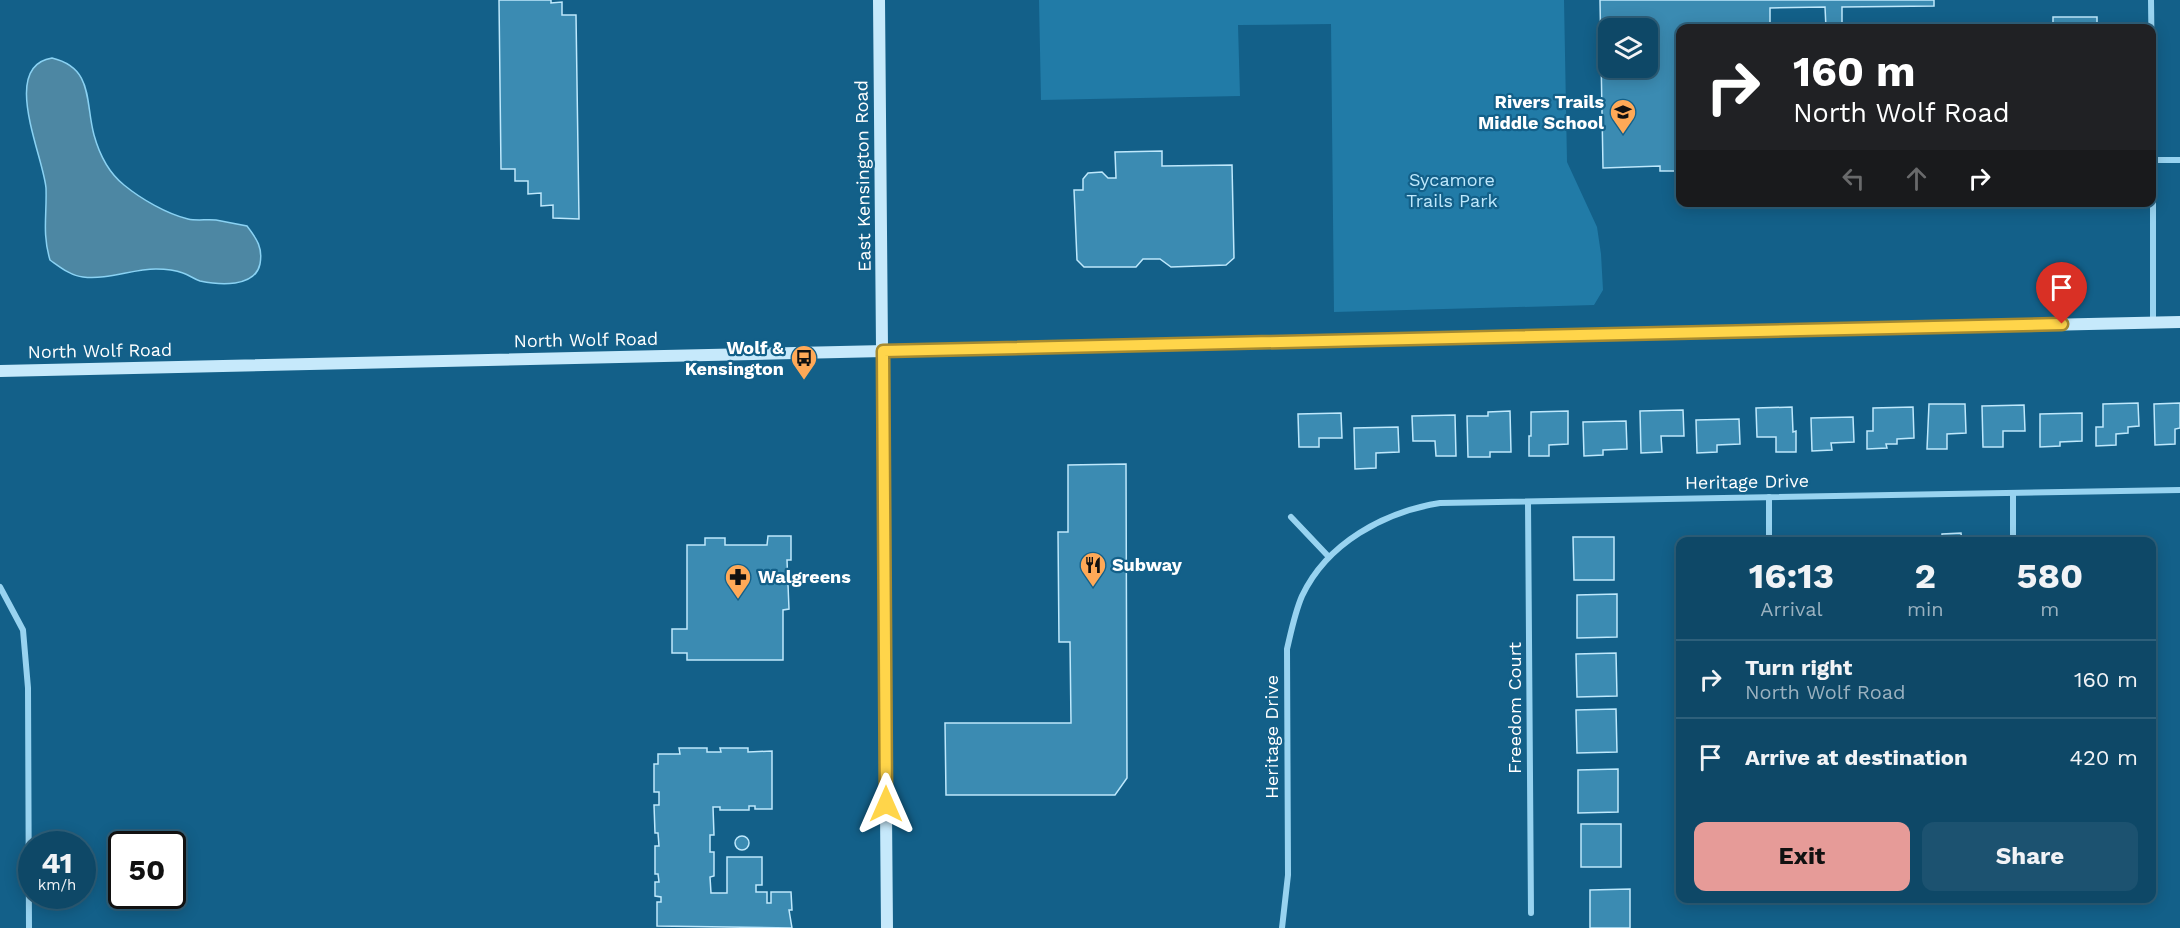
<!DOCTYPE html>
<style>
body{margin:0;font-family:"Work Sans",sans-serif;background:#1c5270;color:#f1f3f6;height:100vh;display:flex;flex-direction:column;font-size:22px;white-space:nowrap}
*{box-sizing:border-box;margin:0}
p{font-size:20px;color:#9bb2c0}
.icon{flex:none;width:33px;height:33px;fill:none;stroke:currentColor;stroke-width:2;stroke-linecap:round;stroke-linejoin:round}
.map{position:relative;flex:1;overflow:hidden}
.sheet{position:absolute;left:1676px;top:537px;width:480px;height:366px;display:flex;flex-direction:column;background:#0e4867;border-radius:12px;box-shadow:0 3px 15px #0003,0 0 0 2px #2e607b}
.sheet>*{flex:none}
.top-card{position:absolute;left:1676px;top:24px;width:480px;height:183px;border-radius:12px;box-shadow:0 3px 15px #0003,0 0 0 2px #2e607b;background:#202124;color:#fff;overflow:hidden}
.buttons{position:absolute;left:1598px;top:18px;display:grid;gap:12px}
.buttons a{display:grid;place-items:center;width:60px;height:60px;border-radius:12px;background:#0e4867;box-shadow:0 3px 15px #0003,0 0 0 2px #2e607b;font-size:30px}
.speed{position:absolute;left:18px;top:831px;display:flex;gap:12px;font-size:30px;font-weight:700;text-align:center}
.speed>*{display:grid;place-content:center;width:78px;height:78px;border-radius:50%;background:#0e4867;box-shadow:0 3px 15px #0003,0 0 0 2px #2e607b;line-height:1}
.speed small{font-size:15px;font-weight:400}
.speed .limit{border:3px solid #111;border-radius:9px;background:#fff;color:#111}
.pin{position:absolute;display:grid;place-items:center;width:51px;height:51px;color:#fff;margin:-62px -26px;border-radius:50% 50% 50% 0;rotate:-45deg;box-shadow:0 0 6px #0007}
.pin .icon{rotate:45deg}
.me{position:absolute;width:66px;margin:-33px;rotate:0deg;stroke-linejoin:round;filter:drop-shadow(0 0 4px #0008)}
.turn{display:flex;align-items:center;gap:21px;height:126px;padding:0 18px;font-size:27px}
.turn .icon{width:78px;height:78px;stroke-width:2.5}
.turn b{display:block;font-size:42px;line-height:51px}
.lanes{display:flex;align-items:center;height:57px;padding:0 18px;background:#0003;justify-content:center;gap:30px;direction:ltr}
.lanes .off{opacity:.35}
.eta{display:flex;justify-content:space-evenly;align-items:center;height:102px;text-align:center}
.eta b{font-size:36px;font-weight:700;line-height:42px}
.action{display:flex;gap:12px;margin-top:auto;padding:12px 18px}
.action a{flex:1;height:69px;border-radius:12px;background:#e69b98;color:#111;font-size:24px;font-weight:700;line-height:69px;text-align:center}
.action a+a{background:#1c5270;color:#f1f3f6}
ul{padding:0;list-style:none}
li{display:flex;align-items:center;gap:18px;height:78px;padding:0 18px;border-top:2px solid #2e607b}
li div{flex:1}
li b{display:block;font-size:22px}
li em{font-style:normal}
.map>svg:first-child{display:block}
.green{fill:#217ba7}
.water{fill:#4d87a3;stroke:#8ad2f3;stroke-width:1.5}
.building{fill:#3b8bb2;stroke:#bee8fc;stroke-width:1.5;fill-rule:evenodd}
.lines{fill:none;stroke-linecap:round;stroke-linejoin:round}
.minor{stroke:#98d3f0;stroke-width:6}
.secondary{stroke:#c6e9fb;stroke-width:12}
.route-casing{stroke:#a68a30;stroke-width:15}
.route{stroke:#ffd54a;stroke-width:10}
.labels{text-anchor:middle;stroke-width:4.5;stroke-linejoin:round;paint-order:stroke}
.poi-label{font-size:18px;font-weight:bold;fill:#fff;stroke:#136089;text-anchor:end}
.street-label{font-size:18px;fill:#fff;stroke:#136089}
.park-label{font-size:18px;fill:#bee8fc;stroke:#136089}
</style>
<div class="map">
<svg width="2180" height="928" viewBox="0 0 2180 928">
<rect width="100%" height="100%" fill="#136089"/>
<polygon class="green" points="1039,0 1564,0 1567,162 1597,227 1601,254 1603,290 1594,305 1334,312 1331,24 1238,25 1240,96 1041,100"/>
<path class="water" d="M52 58C94 68 85 102 94 135 99 153 109 173 124 185 141 199 167 214 188 219 197 221 207 219 216 220 226 222 237 224 247 226 257 239 263 248 260 264 255 288 219 285 200 281 194 279 189 275 183 273 175 270 165 269 156 269 132 269 108 280 83 277 71 276 60 267 50 260 42 233 47 215 46 188 43 155 0 66 52 58Z"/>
<g class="building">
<polygon points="499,0 551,0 551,3 562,2 562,15 576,15 579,219 553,218 553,205 541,206 541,193 528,194 528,181 515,181 515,169 501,169"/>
<path d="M1600 0H1934V6L1842 7V28H1826L1825 7 1770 8V28H1680V171H1660V166L1603 168ZM1608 28H1647V68H1608Z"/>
<rect x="2053" y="17" width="44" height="11"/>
<polygon points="1162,151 1162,166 1232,165 1234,258 1226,265 1171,267 1160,259 1143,259 1136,267 1084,267 1077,260 1074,190 1083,190 1083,179 1088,173 1102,172 1108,178 1116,178 1115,152"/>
<polygon points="2138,403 2139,426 2128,427 2128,433 2116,434 2116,445 2096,446 2096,427 2103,427 2103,404"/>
<polygon points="2180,403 2180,428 2175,429 2175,444 2155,445 2154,404"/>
<polygon points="1929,404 1965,404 1966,433 1947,434 1947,449 1927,449"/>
<polygon points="2024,405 2025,431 2003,431 2003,447 1983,447 1982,406"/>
<polygon points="1792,407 1793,432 1796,431 1796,452 1776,452 1776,437 1757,437 1756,408"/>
<polygon points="1913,407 1914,438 1897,439 1897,444 1886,444 1887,448 1867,449 1867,431 1873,431 1873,408"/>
<polygon points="1683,410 1684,436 1661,436 1662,452 1641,453 1640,411"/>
<polygon points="1510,411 1511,452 1490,452 1490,457 1468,457 1467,416 1488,416 1488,412"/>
<polygon points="1568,411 1568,444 1549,445 1549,456 1529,456 1529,436 1531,436 1531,412"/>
<polygon points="1341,413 1342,438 1319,438 1319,447 1299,447 1298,414"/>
<polygon points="2082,413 2082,441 2060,442 2060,446 2040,447 2040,414"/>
<polygon points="1455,415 1456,456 1436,456 1435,441 1413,441 1412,416"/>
<polygon points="1853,417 1854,442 1831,443 1832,450 1812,451 1811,418"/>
<polygon points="1739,419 1740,444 1717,445 1717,452 1697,453 1696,420"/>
<polygon points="1626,421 1627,449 1603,450 1603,455 1584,456 1583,422"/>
<polygon points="1398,427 1399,452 1376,453 1376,468 1355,469 1354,428"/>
<polygon points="1126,464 1127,778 1115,795 946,795 945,723 1071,723 1070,642 1059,642 1058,532 1068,532 1068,465"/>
<polygon points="1961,533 1962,542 1918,542 1918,538 1942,537 1942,534"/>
<polygon points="768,536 791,536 791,560 787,560 789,609 783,610 783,660 687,660 687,653 672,653 672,629 687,629 687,545 705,545 705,538 725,538 725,545 767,545"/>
<polygon points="1857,536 1857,542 1817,542 1817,537"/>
<polygon points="1573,537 1614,537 1614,580 1574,580"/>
<polygon points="1617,594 1617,637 1577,638 1577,595"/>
<polygon points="1616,653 1617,696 1577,697 1576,654"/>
<polygon points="1616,709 1617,752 1577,753 1576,710"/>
<polygon points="679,748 707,748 707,752 721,752 720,748 748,748 748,752 772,751 772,809 755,809 755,806 749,806 749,810 720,810 720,807 713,807 714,835 710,835 710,852 714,852 714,876 710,877 711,893 727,893 727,857 762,857 762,885 756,885 756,892 767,892 767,903 771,903 771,892 791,892 792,910 789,910 792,928 657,926 657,902 661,902 661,897 655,896 655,882 659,882 658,874 655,874 655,846 659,846 658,833 655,833 654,805 659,805 659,792 654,792 654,764 658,764 658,754 680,754"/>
<polygon points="1618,769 1618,812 1578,813 1578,770"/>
<rect x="1581" y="824" width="40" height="43"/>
<circle cx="742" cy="843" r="7"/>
<polygon points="1630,889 1630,928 1590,928 1590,890"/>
</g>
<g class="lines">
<g class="minor">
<polyline points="2151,0 2153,160 2153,322"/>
<polyline points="2153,160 2180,160"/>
<polyline points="2013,493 2013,542"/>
<polyline points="1769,497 1769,542"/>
<polyline points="1528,502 1531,913"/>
<polyline points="1291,517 1328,556"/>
<polyline points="0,587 23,630 28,688 29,928"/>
<path d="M1282 928 1288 875 1287 649C1291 632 1295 612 1302 596 1327 543 1384 512 1440 503L2180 490"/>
</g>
<g class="secondary">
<polyline points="879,0 887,928"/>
<polyline points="0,371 2180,322"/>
</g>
</g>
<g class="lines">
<g class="route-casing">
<polyline id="route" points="886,804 883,351 2062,324"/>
</g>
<use href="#route" class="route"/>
</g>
<defs>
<g id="school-pin" transform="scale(1.35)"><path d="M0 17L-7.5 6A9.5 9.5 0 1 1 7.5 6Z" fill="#ffa957" stroke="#136089"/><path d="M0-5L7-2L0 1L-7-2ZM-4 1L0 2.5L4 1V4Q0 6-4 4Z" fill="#111"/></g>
<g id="bus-pin" transform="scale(1.35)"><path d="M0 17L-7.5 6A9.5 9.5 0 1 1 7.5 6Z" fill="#ffa957" stroke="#136089"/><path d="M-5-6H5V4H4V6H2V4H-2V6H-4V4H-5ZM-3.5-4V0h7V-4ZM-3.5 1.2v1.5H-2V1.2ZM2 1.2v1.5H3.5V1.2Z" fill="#111"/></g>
<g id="restaurant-pin" transform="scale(1.35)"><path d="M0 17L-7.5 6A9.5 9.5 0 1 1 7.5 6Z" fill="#ffa957" stroke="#136089"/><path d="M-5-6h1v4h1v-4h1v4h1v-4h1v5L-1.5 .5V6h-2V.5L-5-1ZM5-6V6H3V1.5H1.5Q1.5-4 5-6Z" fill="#111"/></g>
<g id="pharmacy-pin" transform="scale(1.35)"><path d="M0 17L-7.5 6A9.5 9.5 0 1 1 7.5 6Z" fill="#ffa957" stroke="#136089"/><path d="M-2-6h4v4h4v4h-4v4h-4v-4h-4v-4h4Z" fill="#111"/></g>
</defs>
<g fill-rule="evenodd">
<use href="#school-pin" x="1623" y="112"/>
<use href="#bus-pin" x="804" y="358"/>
<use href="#restaurant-pin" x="1093" y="565"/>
<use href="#pharmacy-pin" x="738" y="577"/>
</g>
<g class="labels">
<g class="poi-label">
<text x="1604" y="108">Rivers Trails<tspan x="1604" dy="21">Middle School</tspan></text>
<text x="784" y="354">Wolf &amp;<tspan x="784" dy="21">Kensington</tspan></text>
<text x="1112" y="571" text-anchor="start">Subway</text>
<text x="758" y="583" text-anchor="start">Walgreens</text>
</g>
<g class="street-label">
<text transform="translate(863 176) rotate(-91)" y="6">East Kensington Road</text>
<text transform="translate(586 340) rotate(-1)" y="6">North Wolf Road</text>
<text transform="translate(100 351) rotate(-1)" y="6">North Wolf Road</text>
<text transform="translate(1747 482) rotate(-1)" y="6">Heritage Drive</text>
<text transform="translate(1515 708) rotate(-90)" y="6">Freedom Court</text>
<text transform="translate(1272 737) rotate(-90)" y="6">Heritage Drive</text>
</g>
<g class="park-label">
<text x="1452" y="186">Sycamore<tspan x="1452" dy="21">Trails Park</tspan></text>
</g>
</g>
</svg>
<div class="buttons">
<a><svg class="icon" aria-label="layers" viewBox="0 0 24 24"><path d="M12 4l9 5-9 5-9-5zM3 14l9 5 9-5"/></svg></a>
</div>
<div class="speed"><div>41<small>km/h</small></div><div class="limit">50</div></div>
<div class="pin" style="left:2062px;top:324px;background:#d93025"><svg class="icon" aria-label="arrive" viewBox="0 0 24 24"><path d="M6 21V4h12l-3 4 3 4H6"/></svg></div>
<svg class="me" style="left:886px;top:804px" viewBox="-20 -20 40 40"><path d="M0-17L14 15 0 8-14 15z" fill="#ffd54a" stroke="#fff" stroke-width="4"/></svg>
<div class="top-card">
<div class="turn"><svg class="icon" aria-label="right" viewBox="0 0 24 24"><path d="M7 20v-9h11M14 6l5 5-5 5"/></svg><div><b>160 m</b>North Wolf Road</div></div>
<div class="lanes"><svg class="icon off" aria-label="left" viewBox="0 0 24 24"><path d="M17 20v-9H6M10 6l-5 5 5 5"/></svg><svg class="icon off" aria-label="ahead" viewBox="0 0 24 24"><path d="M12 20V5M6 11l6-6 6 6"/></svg><svg class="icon" aria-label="right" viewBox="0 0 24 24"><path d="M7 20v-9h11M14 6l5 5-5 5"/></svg></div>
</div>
<section class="sheet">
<div class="eta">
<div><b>16:13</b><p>Arrival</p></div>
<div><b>2</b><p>min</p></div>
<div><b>580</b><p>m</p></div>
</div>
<ul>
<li><svg class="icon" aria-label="right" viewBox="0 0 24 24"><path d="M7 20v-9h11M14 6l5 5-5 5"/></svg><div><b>Turn right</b><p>North Wolf Road</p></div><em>160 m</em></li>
<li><svg class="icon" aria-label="arrive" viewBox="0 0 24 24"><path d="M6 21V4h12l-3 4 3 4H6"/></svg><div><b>Arrive at destination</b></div><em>420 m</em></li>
</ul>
<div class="action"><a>Exit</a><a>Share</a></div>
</section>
</div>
